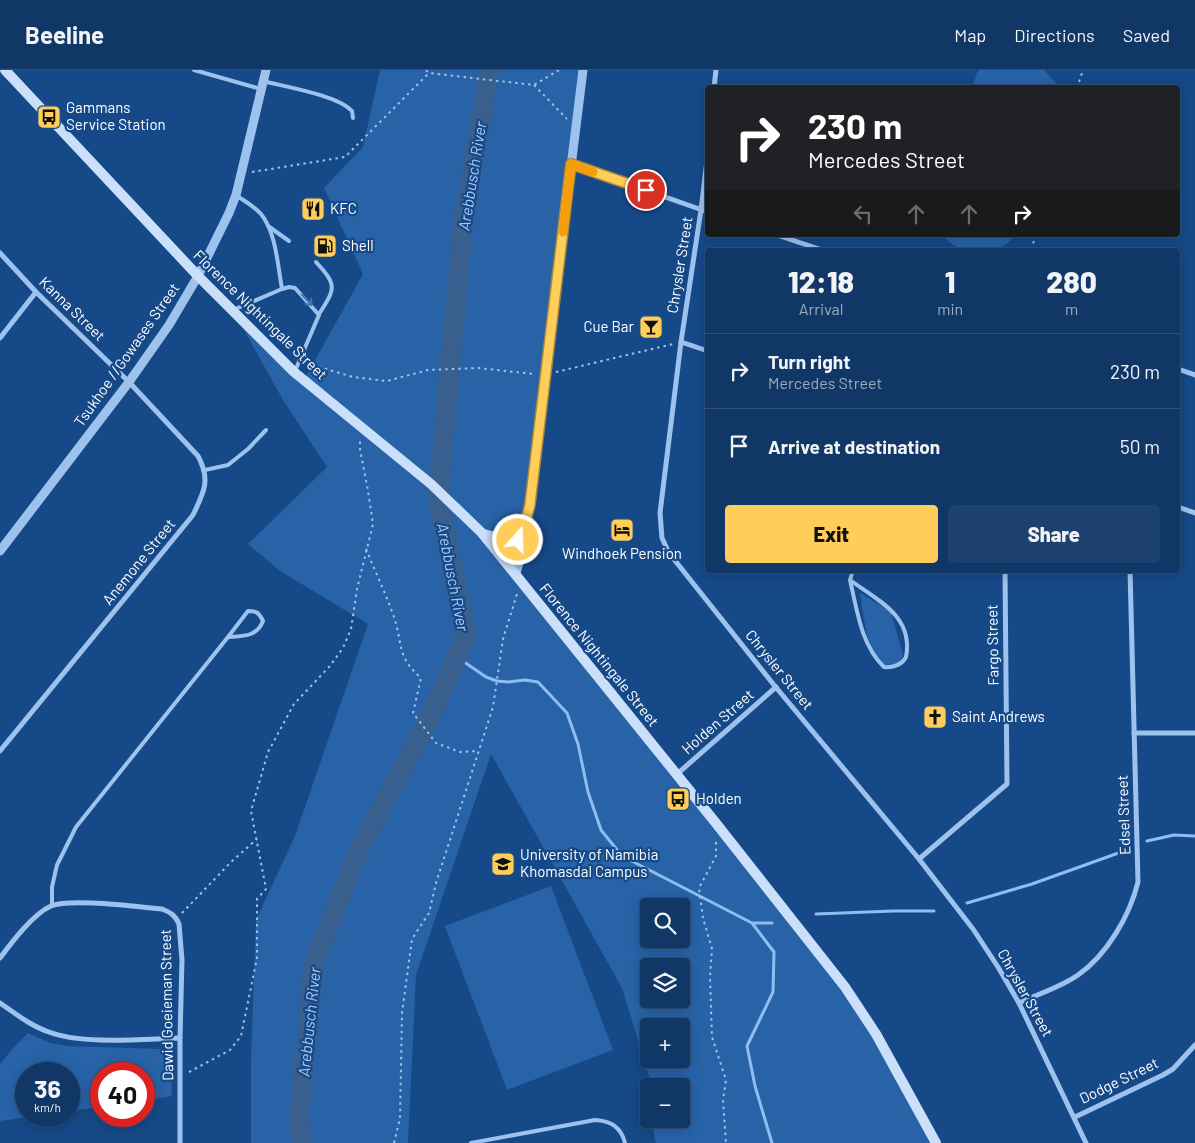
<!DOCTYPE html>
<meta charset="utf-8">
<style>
body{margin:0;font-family:Barlow,sans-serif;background:#1e426f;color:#f1f3f6;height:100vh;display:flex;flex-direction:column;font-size:19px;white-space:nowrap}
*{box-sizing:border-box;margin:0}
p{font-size:16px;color:#9cacbf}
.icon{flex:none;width:28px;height:28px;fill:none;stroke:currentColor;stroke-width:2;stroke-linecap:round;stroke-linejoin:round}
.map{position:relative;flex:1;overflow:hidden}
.side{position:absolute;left:705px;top:178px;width:475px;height:325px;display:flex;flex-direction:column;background:#103766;border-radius:5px;box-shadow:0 2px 12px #0003,0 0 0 1px #30517a}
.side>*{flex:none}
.top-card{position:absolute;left:705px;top:15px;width:475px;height:152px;border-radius:5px;box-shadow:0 2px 12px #0003,0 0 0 1px #30517a;background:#202124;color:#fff;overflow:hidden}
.fabs{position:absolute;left:640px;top:828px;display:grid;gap:10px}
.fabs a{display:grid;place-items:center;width:50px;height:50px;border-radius:5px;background:#103766;box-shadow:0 2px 12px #0003,0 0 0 1px #30517a;font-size:25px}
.speed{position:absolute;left:15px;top:992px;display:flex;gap:10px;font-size:25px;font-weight:700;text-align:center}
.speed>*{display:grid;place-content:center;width:65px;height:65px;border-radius:50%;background:#103766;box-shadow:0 2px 12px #0003,0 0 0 1px #30517a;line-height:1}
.speed small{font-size:12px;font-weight:400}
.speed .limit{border:8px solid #d22;background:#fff;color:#111}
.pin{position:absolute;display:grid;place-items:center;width:42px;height:42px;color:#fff;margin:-21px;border:2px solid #fff;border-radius:50%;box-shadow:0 1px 5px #0007}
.me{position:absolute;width:55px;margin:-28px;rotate:20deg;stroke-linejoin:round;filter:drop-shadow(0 0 4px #0008)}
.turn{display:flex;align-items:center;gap:18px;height:105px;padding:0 20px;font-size:22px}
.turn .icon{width:65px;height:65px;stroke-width:2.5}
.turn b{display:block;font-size:35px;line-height:42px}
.lanes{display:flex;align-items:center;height:48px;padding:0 20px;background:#0003;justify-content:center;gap:25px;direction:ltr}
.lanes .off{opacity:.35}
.eta{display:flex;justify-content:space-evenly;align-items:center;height:85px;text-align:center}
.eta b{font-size:30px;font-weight:800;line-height:35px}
.primary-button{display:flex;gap:10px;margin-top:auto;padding:10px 20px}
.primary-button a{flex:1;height:58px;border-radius:5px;background:#ffce5a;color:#111;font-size:20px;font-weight:800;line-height:58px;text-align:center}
.primary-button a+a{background:#1e426f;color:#f1f3f6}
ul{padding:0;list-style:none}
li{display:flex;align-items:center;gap:15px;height:75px;padding:0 20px;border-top:1px solid #30517a}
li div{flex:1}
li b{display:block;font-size:19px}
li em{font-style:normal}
header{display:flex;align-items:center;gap:30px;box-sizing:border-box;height:70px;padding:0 25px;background:#103766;border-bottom:1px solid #30517a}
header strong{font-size:24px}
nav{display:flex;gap:28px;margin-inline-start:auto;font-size:18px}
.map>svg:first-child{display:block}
.green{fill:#2863a7;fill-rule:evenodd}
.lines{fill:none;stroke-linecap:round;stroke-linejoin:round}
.stream{stroke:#8fbdf1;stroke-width:3}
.river{stroke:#395f8e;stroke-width:20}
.path{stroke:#9dc2ee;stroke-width:2;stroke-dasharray:2.5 4;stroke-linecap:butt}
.service{stroke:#9dc2ee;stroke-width:4}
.minor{stroke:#9dc2ee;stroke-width:5}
.tertiary{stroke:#9dc2ee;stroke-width:9}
.secondary{stroke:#cadffa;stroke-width:10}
.oneway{stroke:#4573ac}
.route-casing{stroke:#a6863a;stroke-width:12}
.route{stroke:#ffce5a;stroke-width:9}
.slow{stroke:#f59e0b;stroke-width:9}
.labels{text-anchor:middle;stroke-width:4.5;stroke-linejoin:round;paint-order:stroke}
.poi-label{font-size:15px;fill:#fff;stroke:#164988;text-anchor:start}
.street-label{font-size:15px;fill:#fff;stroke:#164988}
.water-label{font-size:16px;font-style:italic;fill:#a9ccf6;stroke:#164988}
</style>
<header>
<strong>Beeline</strong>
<nav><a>Map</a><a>Directions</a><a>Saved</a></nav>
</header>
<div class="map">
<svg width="1195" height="1073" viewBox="0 0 1195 1073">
<rect width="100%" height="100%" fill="#164988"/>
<g class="green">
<path d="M380 0H583L528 444C517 468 507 462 483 464L845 917 936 1073H656L651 1049H681V1016H652L622 918 491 684 416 905 408 1073H251V990L256 850 295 766 368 554 280 501 248 474 327 397 283 330 233 240 304 310 363 204 324 118 363 77ZM649 836H681V869H649ZM649 896H681V929H649ZM649 956H681V989H649Z"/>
<polygon points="980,0 1044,0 1058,15 1058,17 972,17 977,3"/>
<path d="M943 165H1014C1004 185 969 185 952 174 948 172 946 168 943 165Z"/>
<path d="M860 523 891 542 903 585C899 596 891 597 881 597 866 575 864 549 860 523Z"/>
<polygon points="551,816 613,980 507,1020 445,856"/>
<polygon points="28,963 50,973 68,976 161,979 170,986 172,1026 144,1031 144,1004 101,1004 101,1037 69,1041 69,1004 26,1004 26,1046 34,1046 0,1051 0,994 13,978"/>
</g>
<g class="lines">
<g class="stream">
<polyline points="457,587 486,607 497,611 508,612 525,610 538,612 567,643 578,674 588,722 601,760 622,786 752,853 774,882 773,922 747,976 755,1016 772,1073"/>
<polyline points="1147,771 1174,765 1195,766"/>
<polyline points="967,833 1032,814 1124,781"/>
<polyline points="816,844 893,841 934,841"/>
<polyline points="752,853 772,853"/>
</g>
<polyline class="river" points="302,1073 299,1050 314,893 359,780 434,640 466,565 438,428 463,155 489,0"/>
<g class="path">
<polyline points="426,0 429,3 534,15 559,0"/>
<polyline points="534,15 567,49"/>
<polyline points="1077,18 1083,0"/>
<polyline points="252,102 345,87 429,3"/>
<polyline points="1033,180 1034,165"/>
<polyline points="306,293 353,307 387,311 428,300 478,298 534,304"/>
<polyline points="556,302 673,274"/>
<path d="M366 479C375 501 386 524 394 547 403 574 396 586 421 608L413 643 436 673 460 682 478 681"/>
<polyline points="716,772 716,786 699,818 703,848 712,879 710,907 712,967 726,1010 723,1030 726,1073"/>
<polyline points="182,843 231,792 257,769"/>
<polyline points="189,1002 230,980 241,966 257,888 257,829 266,819 251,741 268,682 294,634 329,597 343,578 351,559 357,519 373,454 368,421 360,379 360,369"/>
<polyline points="394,1073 400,1048 402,943 412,869 429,843 436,813 493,637 503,569 517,524"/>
</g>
<g class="service">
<polyline points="194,0 261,19"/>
<path d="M263 11C286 17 337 25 352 41L353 48"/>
<path d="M236 125C244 131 254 136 261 144 276 162 278 197 282 219"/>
<polyline points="268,156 289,171"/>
<path d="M316 192C337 215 336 218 319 244"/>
<polyline points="233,240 282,219 289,217 295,218 319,245 295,301"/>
<polyline points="205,400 228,395 248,379 266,360"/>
<path d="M850 510C877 530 914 546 906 587 902 595 892 598 884 597 861 575 857 540 850 510L853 500"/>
<path d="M52 836V817L57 795 76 757 228 567 248 541C257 541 259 543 263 551 257 567 243 566 228 567"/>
<path d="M471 1073 595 1050C611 1051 621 1057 625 1073"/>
</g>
<g class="minor">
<polyline points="714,18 716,0"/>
<polyline points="708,82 701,140 681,272 660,443 662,468 669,483 774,615 919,789 973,859 998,897 1019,933 1086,1073"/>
<polyline points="571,94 708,142"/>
<polyline points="777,165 822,180"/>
<path d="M0 183 36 222 129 312 198 386C211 410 204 422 193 445L0 681"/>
<polyline points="0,268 36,222"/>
<polyline points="681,272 708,281"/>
<polyline points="1178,299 1195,305"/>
<polyline points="1178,437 1195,443"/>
<polyline points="1134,663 1195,663"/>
<polyline points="676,705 776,617"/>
<polyline points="919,789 1007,714 1005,500"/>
<path d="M0 888C12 872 33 844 51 836 70 828 138 837 162 839 170 842 175 845 179 854L182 890 180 968V1073"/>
<path d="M0 933C16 944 31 956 49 962 83 975 142 969 180 968"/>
<path d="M1019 933C1038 924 1061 917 1078 905 1107 885 1130 845 1138 812L1130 500"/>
<polyline points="1075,1047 1163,1005 1173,999 1195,975"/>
</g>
<g class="tertiary">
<polyline points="0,481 129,312 169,255 198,206 229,143 236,125 266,0"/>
<polyline points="509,497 521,462"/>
<polyline points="516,504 529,451 528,444 583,0"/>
</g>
<g class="secondary">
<polyline points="5,0 198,206 294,302 431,414 482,463 715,752 845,917 876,964 936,1073"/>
<path d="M483 464C499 469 509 467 522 456"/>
</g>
</g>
<defs><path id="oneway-shaft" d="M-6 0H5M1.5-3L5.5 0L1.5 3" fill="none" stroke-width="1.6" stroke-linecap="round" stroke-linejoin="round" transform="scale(1.25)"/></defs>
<use class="oneway" href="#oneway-shaft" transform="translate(307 230) rotate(47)"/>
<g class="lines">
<g class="route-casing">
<path id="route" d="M518 470C522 458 528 446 530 434L571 94 646 120"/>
</g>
<use href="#route" class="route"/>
<polyline class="slow" points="563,162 571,94 593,102"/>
</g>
<defs>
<g id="bus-square" transform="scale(1.25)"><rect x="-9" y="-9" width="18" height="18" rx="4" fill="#ffce5a" stroke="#164988"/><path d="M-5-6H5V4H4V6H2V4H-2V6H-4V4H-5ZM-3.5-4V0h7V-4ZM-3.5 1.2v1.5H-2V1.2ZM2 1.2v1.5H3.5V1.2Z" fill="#111"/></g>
<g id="restaurant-square" transform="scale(1.25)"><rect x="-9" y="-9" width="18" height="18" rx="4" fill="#ffce5a" stroke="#164988"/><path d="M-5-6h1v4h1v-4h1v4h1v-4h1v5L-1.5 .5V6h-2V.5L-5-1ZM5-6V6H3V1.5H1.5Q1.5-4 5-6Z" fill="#111"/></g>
<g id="fuel-square" transform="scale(1.25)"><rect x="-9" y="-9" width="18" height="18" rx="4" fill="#ffce5a" stroke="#164988"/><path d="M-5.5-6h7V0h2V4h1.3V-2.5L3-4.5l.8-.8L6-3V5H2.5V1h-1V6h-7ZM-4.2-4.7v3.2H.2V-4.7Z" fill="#111"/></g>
<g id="bar-square" transform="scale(1.25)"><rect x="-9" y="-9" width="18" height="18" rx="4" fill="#ffce5a" stroke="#164988"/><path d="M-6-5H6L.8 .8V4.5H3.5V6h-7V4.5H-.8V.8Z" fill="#111"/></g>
<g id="hotel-square" transform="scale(1.25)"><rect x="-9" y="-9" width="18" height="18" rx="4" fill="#ffce5a" stroke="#164988"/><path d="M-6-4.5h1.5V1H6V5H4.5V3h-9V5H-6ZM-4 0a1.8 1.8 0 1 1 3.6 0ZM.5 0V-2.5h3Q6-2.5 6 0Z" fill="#111"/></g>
<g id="church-square" transform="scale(1.25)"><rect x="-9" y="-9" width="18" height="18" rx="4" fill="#ffce5a" stroke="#164988"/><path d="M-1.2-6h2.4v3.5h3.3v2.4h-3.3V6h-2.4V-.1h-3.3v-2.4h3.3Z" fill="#111"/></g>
<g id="university-square" transform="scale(1.25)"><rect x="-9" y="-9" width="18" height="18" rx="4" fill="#ffce5a" stroke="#164988"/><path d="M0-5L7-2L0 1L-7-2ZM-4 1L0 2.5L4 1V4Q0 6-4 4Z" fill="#111"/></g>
</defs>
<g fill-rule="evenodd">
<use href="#bus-square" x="49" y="47"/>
<use href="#restaurant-square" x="313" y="139"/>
<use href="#fuel-square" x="325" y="176"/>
<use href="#bar-square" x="651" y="257"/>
<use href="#hotel-square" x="622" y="460"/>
<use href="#church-square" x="935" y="647"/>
<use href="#bus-square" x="678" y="729"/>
<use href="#university-square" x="503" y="794"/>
</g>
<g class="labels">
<g class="poi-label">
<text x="66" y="43">Gammans<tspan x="66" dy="17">Service Station</tspan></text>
<text x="330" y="144">KFC</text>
<text x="342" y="181">Shell</text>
<text x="634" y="262" text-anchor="end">Cue Bar</text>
<text x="622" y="489" text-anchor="middle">Windhoek Pension</text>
<text x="952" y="652">Saint Andrews</text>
<text x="696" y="734">Holden</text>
<text x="520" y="790">University of Namibia<tspan x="520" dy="17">Khomasdal Campus</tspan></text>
</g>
<g class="street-label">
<text transform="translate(680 195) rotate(-81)" y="5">Chrysler Street</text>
<text transform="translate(72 239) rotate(44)" y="5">Kanna Street</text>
<text transform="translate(260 245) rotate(44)" y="5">Florence Nightingale Street</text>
<text transform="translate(127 285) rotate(-55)" y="5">Tsukhoe //Gowases Street</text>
<text transform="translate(139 492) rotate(-51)" y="5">Anemone Street</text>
<text transform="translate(993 575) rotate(-91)" y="5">Fargo Street</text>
<text transform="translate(599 585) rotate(51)" y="5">Florence Nightingale Street</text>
<text transform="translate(779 600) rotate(51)" y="5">Chrysler Street</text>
<text transform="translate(718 652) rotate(-41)" y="5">Holden Street</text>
<text transform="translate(1124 745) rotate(-92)" y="5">Edsel Street</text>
<text transform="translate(1025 923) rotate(61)" y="5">Chrysler Street</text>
<text transform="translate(167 935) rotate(-91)" y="5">Dawid Goeieman Street</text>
<text transform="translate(1119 1011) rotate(-26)" y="5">Dodge Street</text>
</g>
<g class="water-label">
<text transform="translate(472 106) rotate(-81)" y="6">Arebbusch River</text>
<text transform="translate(453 507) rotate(79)" y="6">Arebbusch River</text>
<text transform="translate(309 952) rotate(-84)" y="6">Arebbusch River</text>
</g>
</g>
</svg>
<div class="fabs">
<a><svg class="icon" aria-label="search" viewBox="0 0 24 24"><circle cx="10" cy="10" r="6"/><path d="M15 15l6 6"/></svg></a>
<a><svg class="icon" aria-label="layers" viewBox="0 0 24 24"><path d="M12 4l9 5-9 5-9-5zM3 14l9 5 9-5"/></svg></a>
<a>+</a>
<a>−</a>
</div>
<div class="speed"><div>36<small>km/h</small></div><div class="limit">40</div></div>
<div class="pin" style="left:646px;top:120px;background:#d93025"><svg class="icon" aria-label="arrive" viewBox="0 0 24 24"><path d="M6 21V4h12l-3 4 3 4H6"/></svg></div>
<svg class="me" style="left:518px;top:470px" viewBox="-20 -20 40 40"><circle r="17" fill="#ffce5a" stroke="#fff" stroke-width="3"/><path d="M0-11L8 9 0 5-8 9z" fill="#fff"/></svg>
<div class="top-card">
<div class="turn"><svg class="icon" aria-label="right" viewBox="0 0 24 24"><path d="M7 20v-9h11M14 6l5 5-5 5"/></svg><div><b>230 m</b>Mercedes Street</div></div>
<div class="lanes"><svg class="icon off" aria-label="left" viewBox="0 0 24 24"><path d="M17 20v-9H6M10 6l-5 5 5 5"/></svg><svg class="icon off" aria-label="ahead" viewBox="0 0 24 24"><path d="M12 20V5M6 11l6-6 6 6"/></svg><svg class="icon off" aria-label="ahead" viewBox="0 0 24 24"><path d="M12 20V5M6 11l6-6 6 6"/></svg><svg class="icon" aria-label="right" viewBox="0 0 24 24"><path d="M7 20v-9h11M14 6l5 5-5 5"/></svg></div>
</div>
<section class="side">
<div class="eta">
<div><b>12:18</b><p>Arrival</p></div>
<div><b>1</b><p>min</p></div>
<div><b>280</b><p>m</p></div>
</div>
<ul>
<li><svg class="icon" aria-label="right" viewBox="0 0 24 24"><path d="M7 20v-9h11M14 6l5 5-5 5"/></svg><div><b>Turn right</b><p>Mercedes Street</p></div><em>230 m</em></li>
<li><svg class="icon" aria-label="arrive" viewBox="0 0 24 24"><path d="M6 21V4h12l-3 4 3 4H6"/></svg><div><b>Arrive at destination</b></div><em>50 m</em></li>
</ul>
<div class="primary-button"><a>Exit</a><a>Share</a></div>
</section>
</div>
